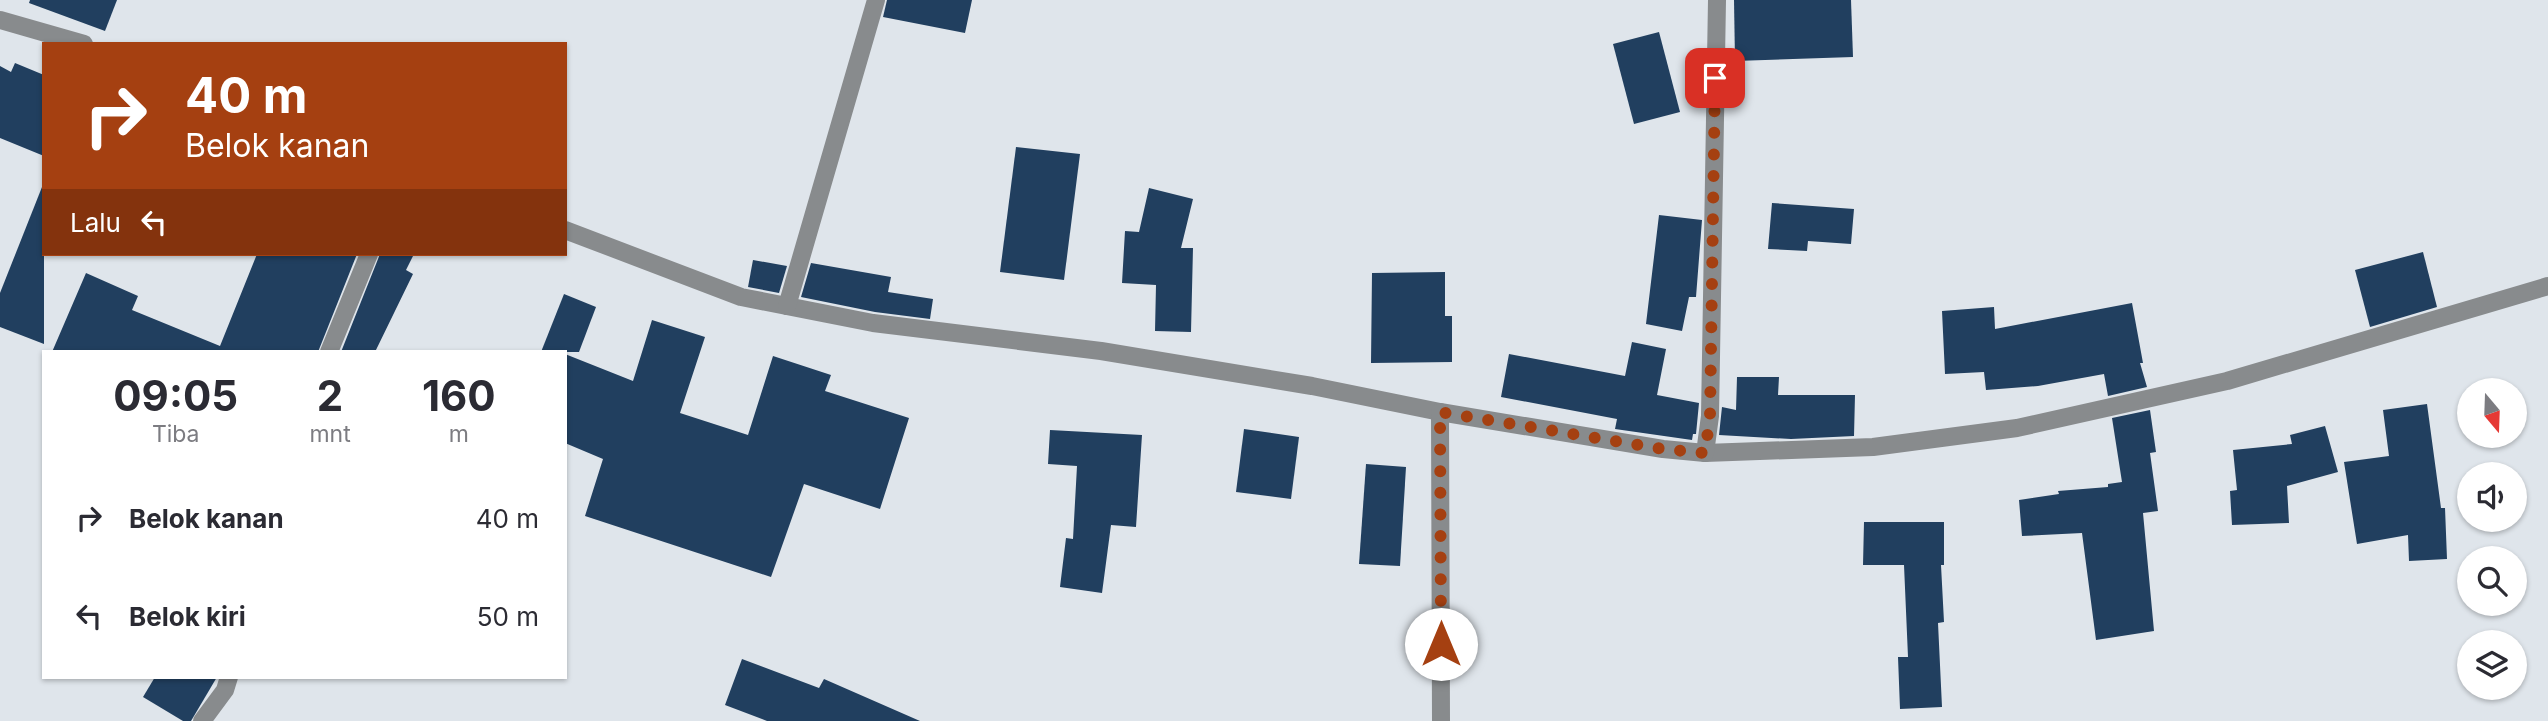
<!DOCTYPE html>
<html lang="id">
<style>
body{margin:0;font-family:Inter,sans-serif;background:#f2f2f3;color:#2b2b33;height:100vh;display:flex;flex-direction:column;font-size:26px;white-space:nowrap}
*{box-sizing:border-box;margin:0}
p{font-size:23px;color:#7c7c81}
.icon{flex:none;width:38px;height:38px;fill:none;stroke:currentColor;stroke-width:2;stroke-linecap:round;stroke-linejoin:round}
.map{position:relative;flex:1;overflow:hidden}
.details{position:absolute;left:42px;top:350px;width:525px;height:329px;display:flex;flex-direction:column;background:#fff;border-radius:0px;box-shadow:0 2px 5px #0004}
.details>*{flex:none}
.top-card{position:absolute;left:42px;top:42px;width:525px;height:214px;border-radius:0px;box-shadow:0 2px 5px #0004;background:#a54011;color:#fff;overflow:hidden}
.needle{width:46px;rotate:161deg}
.tools{position:absolute;left:2457px;top:378px;display:grid;gap:14px}
.tools a{display:grid;place-items:center;width:70px;height:70px;border-radius:50%;background:#fff;box-shadow:0 2px 5px #0004;font-size:35px}
.pin{position:absolute;display:grid;place-items:center;width:60px;height:60px;color:#fff;margin:-30px;border-radius:14px;box-shadow:0 4px 10px #0006}
.me{position:absolute;width:77px;margin:-38px;rotate:0deg;stroke-linejoin:round;filter:drop-shadow(0 0 5px #0008)}
.turn{display:flex;align-items:center;gap:24px;height:147px;padding:0 28px;font-size:32px}
.turn .icon{width:91px;height:91px;stroke-width:2.5}
.turn b{display:block;font-size:49px;line-height:60px}
.then{display:flex;align-items:center;height:66px;padding:0 28px;background:#0003;gap:14px;font-size:26px}
.eta{display:flex;justify-content:space-evenly;align-items:center;height:119px;text-align:center}
.eta b{font-size:42px;font-weight:700;line-height:49px}
ul{padding:0;list-style:none}
li{display:flex;align-items:center;gap:21px;height:98px;padding:0 28px}
li div{flex:1}
li b{display:block;font-size:26px}
li em{font-style:normal}
.map>svg:first-child{display:block}
.building{fill:#213f5f}
.lines{fill:none;stroke-linecap:round;stroke-linejoin:round}
.minor{stroke:#888b8d;stroke-width:18}
.route{stroke:#a54011;stroke-width:12;stroke-dasharray:0 21.6}
</style>
<div class="map">
<svg width="2548" height="721" viewBox="0 0 2548 721">
<rect width="100%" height="100%" fill="#dfe5eb"/>
<g class="building">
<polygon points="30,0 117,0 105,31 29,3"/>
<polygon points="887,0 972,0 965,33 883,17"/>
<polygon points="1734,0 1851,0 1853,57 1735,61"/>
<polygon points="1659,32 1680,112 1634,124 1613,44"/>
<polygon points="15,63 44,75 44,156 0,138 0,66 11,72"/>
<polygon points="1016,147 1080,154 1064,280 1000,272"/>
<polygon points="42,187 44,187 44,344 0,327 0,293"/>
<polygon points="1149,188 1193,199 1181,248 1193,248 1191,332 1155,331 1156,285 1122,283 1125,231 1139,232"/>
<polygon points="1772,203 1854,209 1851,244 1808,241 1807,251 1768,249"/>
<polygon points="1659,215 1702,220 1696,297 1689,297 1682,331 1646,324"/>
<polygon points="2423,252 2437,307 2370,327 2355,270"/>
<polygon points="257,254 357,254 318,352 52,352 86,273 138,296 132,310 220,346"/>
<polygon points="380,254 414,254 406,270 413,274 375,352 341,352"/>
<polygon points="753,260 787,266 779,293 748,287"/>
<polygon points="811,263 891,277 888,292 933,299 930,319 875,312 801,297"/>
<polygon points="1445,272 1445,316 1452,316 1452,362 1371,363 1372,273"/>
<polygon points="564,294 596,307 579,352 541,352"/>
<polygon points="2132,303 2143,363 2140,363 2147,387 2108,396 2104,374 2038,386 1986,390 1984,372 1945,374 1942,311 1994,307 1995,329"/>
<polygon points="652,320 705,337 680,413 748,435 773,356 831,375 825,391 909,418 880,509 804,484 771,577 585,516 603,459 565,443 565,354 633,381"/>
<polygon points="1632,342 1666,349 1657,395 1699,403 1696,434 1693,434 1692,440 1615,429 1617,419 1501,397 1509,354 1625,376"/>
<polygon points="1737,377 1779,377 1778,395 1855,395 1854,436 1791,439 1719,435 1722,407 1736,410"/>
<polygon points="2427,404 2441,508 2445,508 2447,559 2409,561 2408,535 2357,544 2344,462 2389,456 2383,410"/>
<polygon points="2150,410 2156,452 2150,453 2158,511 2143,513 2154,631 2096,640 2082,533 2022,536 2019,500 2059,494 2058,491 2108,487 2108,484 2122,482 2112,418"/>
<polygon points="2325,426 2338,472 2287,486 2289,523 2232,525 2230,491 2237,490 2233,450 2292,444 2290,435"/>
<polygon points="1244,429 1299,437 1291,499 1236,492"/>
<polygon points="1050,430 1142,435 1136,527 1111,525 1102,593 1060,587 1066,538 1073,539 1077,466 1048,464"/>
<polygon points="1366,464 1406,467 1400,566 1359,564"/>
<polygon points="1864,522 1944,522 1944,565 1941,565 1944,622 1938,623 1942,707 1900,709 1898,657 1908,657 1904,565 1863,565"/>
<polygon points="742,659 819,688 824,679 920,721 767,721 725,705"/>
<polygon points="155,677 217,677 191,721 183,721 143,697"/>
</g>
<g class="lines">
<g class="minor">
<polyline points="0,20 84,44"/>
<polyline points="565,230 741,297 873,323 1101,351 1312,386 1440,412 1663,449 1705,453 1873,447 2017,428 2227,381 2548,286"/>
<polyline points="787,306 876,0"/>
<polyline points="329,352 369,254"/>
<polyline points="1440,412 1441,721"/>
<polyline points="1705,453 1710,416 1717,0"/>
<polyline points="202,721 225,690 229,677"/>
</g>
</g>
<g class="lines">
<polyline class="route" points="1441,644 1440,412 1663,449 1705,453 1710,416 1715,78"/>
</g>
</svg>
<div class="tools">
<a><svg class="needle" viewBox="-14 -14 28 28"><path d="M0-13l5 13h-10z" fill="#e53935"/><path d="M0 13l5-13h-10z" fill="#7c7c81"/></svg></a>
<a><svg class="icon" aria-label="sound" viewBox="0 0 24 24"><path d="M4 9h4l5-4v14l-5-4H4zM17 9q2 3 0 6"/></svg></a>
<a><svg class="icon" aria-label="search" viewBox="0 0 24 24"><circle cx="10" cy="10" r="6"/><path d="M15 15l6 6"/></svg></a>
<a><svg class="icon" aria-label="layers" viewBox="0 0 24 24"><path d="M12 4l9 5-9 5-9-5zM3 14l9 5 9-5"/></svg></a>
</div>
<div class="pin" style="left:1715px;top:78px;background:#d93025"><svg class="icon" aria-label="arrive" viewBox="0 0 24 24"><path d="M6 21V4h12l-3 4 3 4H6"/></svg></div>
<svg class="me" style="left:1441px;top:644px" viewBox="-20 -20 40 40"><circle r="19" fill="#fff"/><path d="M0-13L10 11 0 6-10 11z" fill="#a54011"/></svg>
<div class="top-card">
<div class="turn"><svg class="icon" aria-label="right" viewBox="0 0 24 24"><path d="M7 20v-9h11M14 6l5 5-5 5"/></svg><div><b>40 m</b>Belok kanan</div></div>
<div class="then">Lalu<svg class="icon" aria-label="left" viewBox="0 0 24 24"><path d="M17 20v-9H6M10 6l-5 5 5 5"/></svg></div>
</div>
<section class="details">
<div class="eta">
<div><b>09:05</b><p>Tiba</p></div>
<div><b>2</b><p>mnt</p></div>
<div><b>160</b><p>m</p></div>
</div>
<ul>
<li><svg class="icon" aria-label="right" viewBox="0 0 24 24"><path d="M7 20v-9h11M14 6l5 5-5 5"/></svg><div><b>Belok kanan</b></div><em>40 m</em></li>
<li><svg class="icon" aria-label="left" viewBox="0 0 24 24"><path d="M17 20v-9H6M10 6l-5 5 5 5"/></svg><div><b>Belok kiri</b></div><em>50 m</em></li>
</ul>
</section>
</div>
